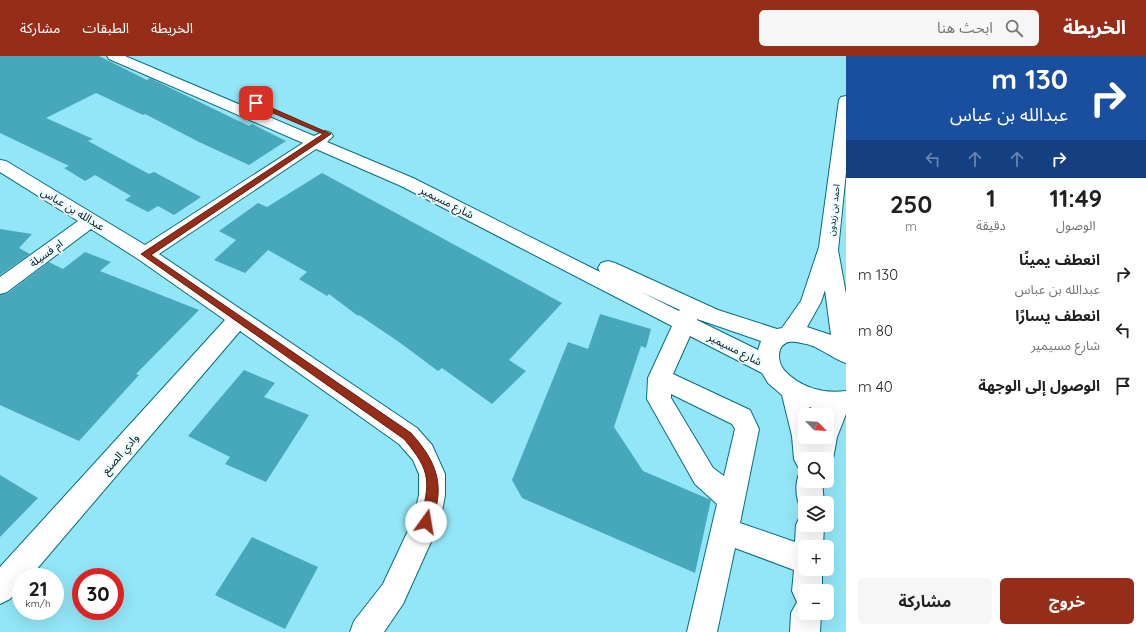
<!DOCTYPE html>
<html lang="ar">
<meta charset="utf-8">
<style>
body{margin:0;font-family:Quicksand,"Noto Sans Arabic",sans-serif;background:#f6f6f6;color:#202124;direction:rtl;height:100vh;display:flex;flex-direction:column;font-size:15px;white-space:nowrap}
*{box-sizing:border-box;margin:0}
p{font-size:13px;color:#757577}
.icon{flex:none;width:22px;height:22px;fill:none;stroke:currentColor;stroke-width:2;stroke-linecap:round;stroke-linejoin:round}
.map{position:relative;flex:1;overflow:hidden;direction:ltr}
.sheet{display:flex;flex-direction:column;background:#fff;width:300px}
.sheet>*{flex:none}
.guide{background:#1a4fa0;color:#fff;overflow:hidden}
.needle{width:26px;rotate:114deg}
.tools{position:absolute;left:798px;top:352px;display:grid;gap:8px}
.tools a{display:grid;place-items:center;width:36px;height:36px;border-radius:6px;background:#fff;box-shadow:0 4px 16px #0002;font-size:20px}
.speed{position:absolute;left:12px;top:512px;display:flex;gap:8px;font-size:20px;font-weight:700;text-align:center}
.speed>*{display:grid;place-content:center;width:52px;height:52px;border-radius:50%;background:#fff;box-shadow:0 4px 16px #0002;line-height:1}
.speed small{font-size:10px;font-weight:400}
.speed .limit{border:6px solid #d22;background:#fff;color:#111}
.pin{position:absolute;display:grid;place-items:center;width:34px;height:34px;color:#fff;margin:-17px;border-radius:8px;box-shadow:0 2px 6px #0006}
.me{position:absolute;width:44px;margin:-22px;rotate:13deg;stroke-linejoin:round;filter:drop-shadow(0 0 3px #0008)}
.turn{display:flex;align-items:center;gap:14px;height:84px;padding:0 12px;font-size:18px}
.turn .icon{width:52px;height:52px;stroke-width:2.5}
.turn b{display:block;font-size:28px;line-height:34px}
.lanes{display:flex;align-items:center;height:38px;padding:0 12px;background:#0003;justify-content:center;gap:20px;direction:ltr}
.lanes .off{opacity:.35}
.eta{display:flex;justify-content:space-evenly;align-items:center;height:68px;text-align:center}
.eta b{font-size:24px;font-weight:700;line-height:28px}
.button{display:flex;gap:8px;margin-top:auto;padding:8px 12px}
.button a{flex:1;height:46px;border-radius:6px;background:#962d19;color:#fff;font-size:16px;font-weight:700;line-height:46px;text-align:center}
.button a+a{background:#f6f6f6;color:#202124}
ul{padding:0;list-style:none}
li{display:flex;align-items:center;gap:12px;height:56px;padding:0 12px}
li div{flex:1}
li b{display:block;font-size:15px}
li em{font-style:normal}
header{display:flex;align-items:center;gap:24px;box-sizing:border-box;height:56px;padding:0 20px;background:#962d19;color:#fff}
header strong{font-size:19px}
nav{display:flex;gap:22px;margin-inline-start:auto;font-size:14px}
.search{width:280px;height:36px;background:#f6f6f6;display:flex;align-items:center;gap:10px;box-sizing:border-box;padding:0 14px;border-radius:6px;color:#757577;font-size:15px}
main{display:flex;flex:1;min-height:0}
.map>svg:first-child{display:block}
.building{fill:#48a8bb}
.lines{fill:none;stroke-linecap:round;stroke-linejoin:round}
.minor-casing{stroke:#056d7d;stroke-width:2}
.minor{fill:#fff;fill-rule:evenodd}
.route{fill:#962d19;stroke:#621d10}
.labels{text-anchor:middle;stroke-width:4;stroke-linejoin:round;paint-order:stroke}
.far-street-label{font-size:9px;fill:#001217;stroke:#ebfbfe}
.street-label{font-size:11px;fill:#001217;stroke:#ebfbfe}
</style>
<header>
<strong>الخريطة</strong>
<div class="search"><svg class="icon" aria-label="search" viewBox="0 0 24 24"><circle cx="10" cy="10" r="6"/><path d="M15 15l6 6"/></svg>ابحث هنا</div>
<nav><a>الخريطة</a><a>الطبقات</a><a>مشاركة</a></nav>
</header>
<main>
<section class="sheet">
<div class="guide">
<div class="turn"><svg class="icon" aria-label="right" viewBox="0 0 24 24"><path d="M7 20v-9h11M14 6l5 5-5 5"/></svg><div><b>130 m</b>عبدالله بن عباس</div></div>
<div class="lanes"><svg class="icon off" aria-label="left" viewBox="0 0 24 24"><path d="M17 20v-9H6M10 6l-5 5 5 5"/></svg><svg class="icon off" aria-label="ahead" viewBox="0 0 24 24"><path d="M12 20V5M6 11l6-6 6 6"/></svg><svg class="icon off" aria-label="ahead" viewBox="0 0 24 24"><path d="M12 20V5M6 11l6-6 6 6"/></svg><svg class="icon" aria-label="right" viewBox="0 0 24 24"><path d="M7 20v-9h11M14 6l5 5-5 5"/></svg></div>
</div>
<div class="eta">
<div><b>11:49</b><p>الوصول</p></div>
<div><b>1</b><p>دقيقة</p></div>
<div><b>250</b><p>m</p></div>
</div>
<ul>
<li><svg class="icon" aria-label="right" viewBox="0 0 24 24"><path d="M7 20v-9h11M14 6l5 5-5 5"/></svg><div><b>انعطف يمينًا</b><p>عبدالله بن عباس</p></div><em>130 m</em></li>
<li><svg class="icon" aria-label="left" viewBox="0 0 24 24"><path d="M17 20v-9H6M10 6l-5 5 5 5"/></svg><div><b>انعطف يسارًا</b><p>شارع مسيمير</p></div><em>80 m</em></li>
<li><svg class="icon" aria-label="arrive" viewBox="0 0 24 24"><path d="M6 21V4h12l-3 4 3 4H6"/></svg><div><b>الوصول إلى الوجهة</b></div><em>40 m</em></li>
</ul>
<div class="button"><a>خروج</a><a>مشاركة</a></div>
</section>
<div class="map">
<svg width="846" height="576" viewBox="0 0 846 576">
<rect width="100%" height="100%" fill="#92e6f7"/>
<g class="building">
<polygon points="0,0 99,0 147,24 150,22 156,25 249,70 252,68 286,85 249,109 199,86 145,58 143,59 96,37 46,62 93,83 88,85 149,118 154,116 201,141 174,159 158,150 148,156 125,144 131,140 95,119 85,125 64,112 69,110 0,77"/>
<polygon points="322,117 562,247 509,304 526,315 492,348 442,312 438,315 399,286 359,259 358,260 329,238 327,240 299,223 307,216 268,194 245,217 214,204 236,184 219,175 258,147 267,151"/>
<polygon points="0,173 32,178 19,192 30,198 0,219"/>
<polygon points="85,196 111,206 100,215 199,254 136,318 139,319 79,385 0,349 0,239 8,237 49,206 63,213"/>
<polygon points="600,258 651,273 646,292 641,290 614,371 643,415 711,444 695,517 522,442 512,424 568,286 588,293"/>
<polygon points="244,314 275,327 264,341 309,359 266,426 225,408 230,401 188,380"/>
<polygon points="0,419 38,442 0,481"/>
<polygon points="252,481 318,511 285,573 215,539"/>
</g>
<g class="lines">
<g class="minor-casing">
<g id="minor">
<path d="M107 0H125L314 80 325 75 331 77 333 80 327 86 413 122 600 216 598 212 601 207 608 205 615 207 718 254 777 273 782 272 801 245 819 191 839 44 841 41 846 40V116L838 194 846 238V307C830 302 819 289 801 287 797 286 790 285 786 287 776 292 778 307 784 314 800 332 824 338 846 335V358L837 381 833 403 829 411 827 412V403H805V414L798 411 794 403 792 380 782 339 768 327 762 317 690 280 673 318 750 354 759 373 740 467 795 486 796 469 800 460 805 458V469H824L823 491H805V513H822V535H805V557H821L820 576H790L791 557 797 546 792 535 794 514 735 492 717 576H687L717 448 695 428 647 343 648 322 672 270 401 130 316 93 159 198 417 372 432 389 445 418V439L440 466 403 548 384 576H350L354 565 383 528 413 464 419 439V418L413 404 399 388 240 275 30 521H21V531L10 543 0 548V511L225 264 138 203 91 173 7 236 0 238V221L78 165 0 116V104L6 105 145 189 303 87 109 3ZM825 234 831 279 807 271 821 246ZM641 236 680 254 679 255ZM697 263 761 285 758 294 697 264ZM671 338 732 368 735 373 724 420 713 412 671 342ZM809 351 823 355 821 359H827V381H805V359H811Z"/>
<path d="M805 414V425H822L824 447H805V457L802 456C796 443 794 429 800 416Z"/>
</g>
</g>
<use href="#minor" class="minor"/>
</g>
<path class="route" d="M254 46H258L331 78 151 199 411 377C438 407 446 431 430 470L426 472 422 470 420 466C430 426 432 416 404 383L141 198 323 78 254 49Z"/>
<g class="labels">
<g class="far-street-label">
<text transform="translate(834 154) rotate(-84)" y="3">احمد بن زيدون</text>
</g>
<g class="street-label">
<text transform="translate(447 146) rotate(27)" y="4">شارع مسيمير</text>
<text transform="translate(73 153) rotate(31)" y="4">عبدالله بن عباس</text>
<text transform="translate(46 197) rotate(-36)" y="4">ام فسيلة</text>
<text transform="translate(735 293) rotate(27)" y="4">شارع مسيمير</text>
<text transform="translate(120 398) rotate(-49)" y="4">وادي الصنع</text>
</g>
</g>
</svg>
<div class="tools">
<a><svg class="needle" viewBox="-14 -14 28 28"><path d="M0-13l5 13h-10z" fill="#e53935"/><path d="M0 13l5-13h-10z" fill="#757577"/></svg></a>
<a><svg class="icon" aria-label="search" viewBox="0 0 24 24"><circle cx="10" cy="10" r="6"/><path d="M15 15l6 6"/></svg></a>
<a><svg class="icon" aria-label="layers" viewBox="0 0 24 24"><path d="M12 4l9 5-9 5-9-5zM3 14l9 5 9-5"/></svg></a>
<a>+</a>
<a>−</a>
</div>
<div class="speed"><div>21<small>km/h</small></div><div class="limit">30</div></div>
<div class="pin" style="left:256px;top:47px;background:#d93025"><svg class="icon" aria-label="arrive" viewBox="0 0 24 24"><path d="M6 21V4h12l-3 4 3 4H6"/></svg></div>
<svg class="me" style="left:426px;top:466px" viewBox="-20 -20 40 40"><circle r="19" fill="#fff"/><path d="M0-13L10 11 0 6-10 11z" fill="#962d19"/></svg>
</div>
</main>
